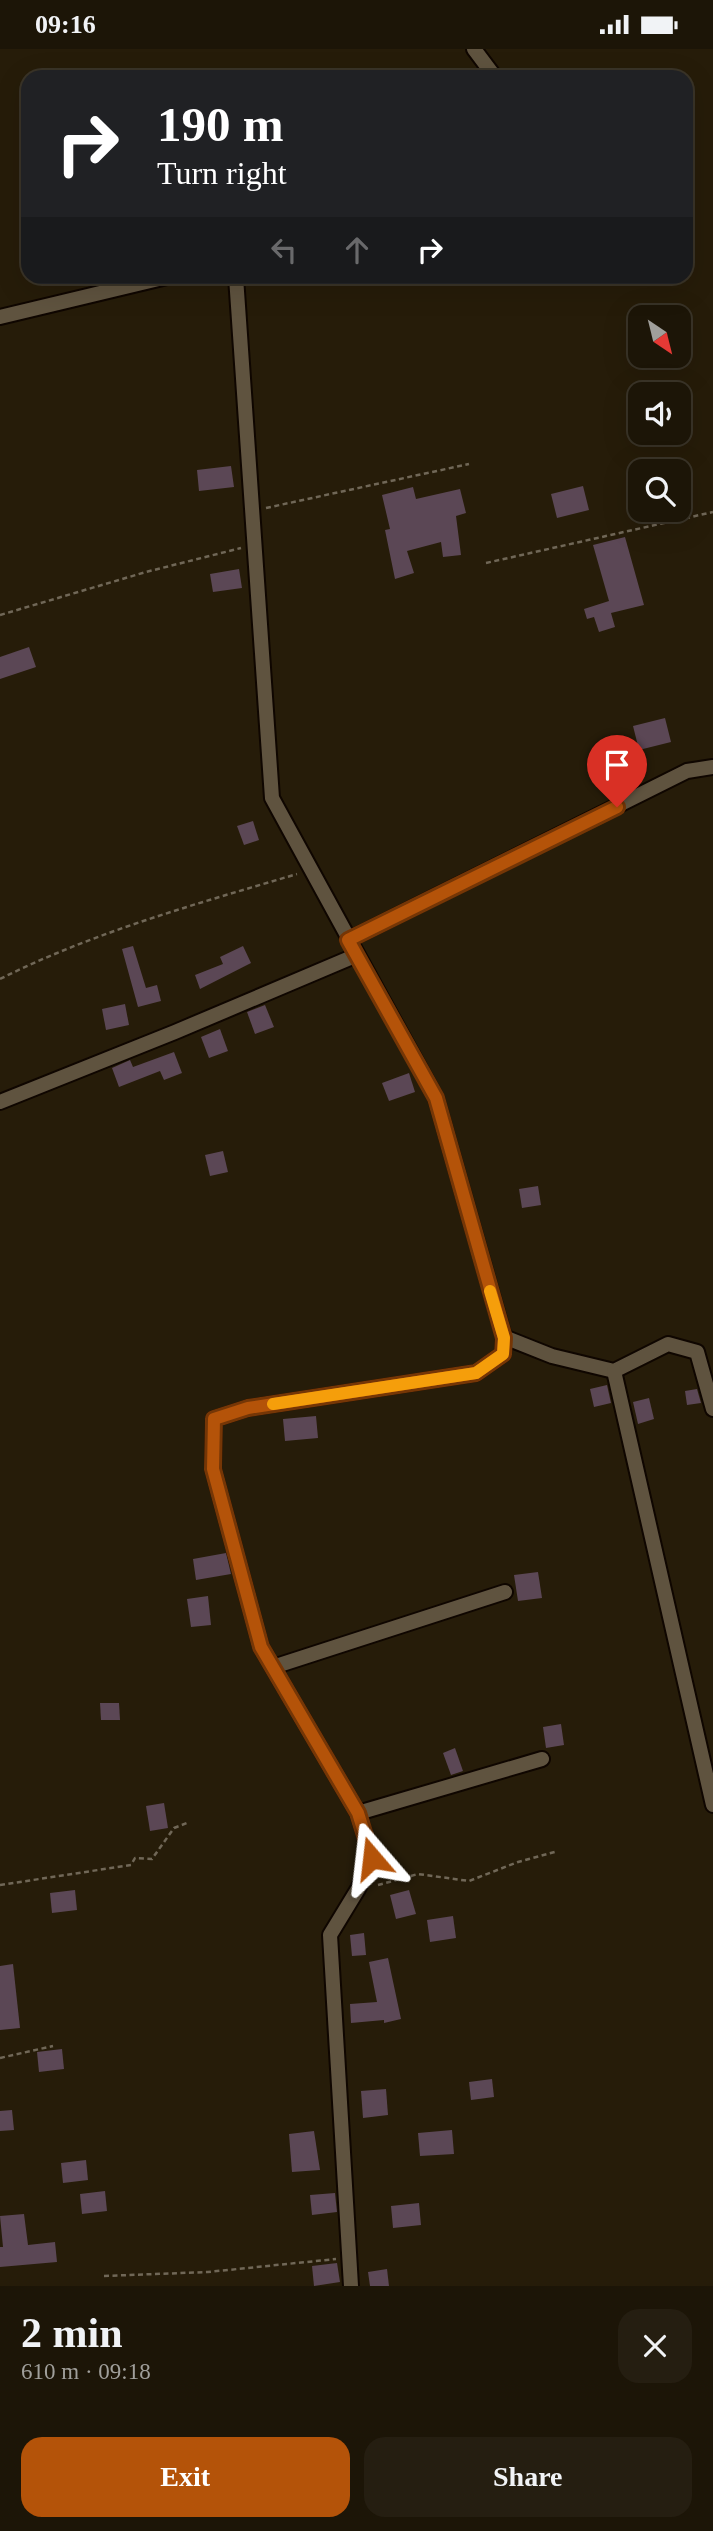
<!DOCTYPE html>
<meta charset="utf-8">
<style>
body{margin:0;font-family:Georgia,serif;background:#251e11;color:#f1f3f6;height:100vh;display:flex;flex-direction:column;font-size:26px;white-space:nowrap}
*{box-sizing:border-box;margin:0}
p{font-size:23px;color:#a09f9b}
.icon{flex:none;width:38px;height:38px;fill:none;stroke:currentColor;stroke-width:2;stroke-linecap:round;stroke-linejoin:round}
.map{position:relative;height:2237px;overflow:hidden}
.drawer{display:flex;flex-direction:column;background:#1c1507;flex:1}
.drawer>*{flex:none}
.banner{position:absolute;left:21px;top:21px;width:672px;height:214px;border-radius:21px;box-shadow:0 7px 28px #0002,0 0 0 2px #3a3428;background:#202124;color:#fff;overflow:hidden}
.needle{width:46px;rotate:145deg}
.fabs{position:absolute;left:628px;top:256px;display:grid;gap:14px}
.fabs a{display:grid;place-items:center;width:63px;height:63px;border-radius:14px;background:#1c1507;box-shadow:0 7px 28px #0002,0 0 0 2px #3a3428;font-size:35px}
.pin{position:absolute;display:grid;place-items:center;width:60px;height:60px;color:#fff;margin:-72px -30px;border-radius:50% 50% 50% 0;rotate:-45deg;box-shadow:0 0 7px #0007}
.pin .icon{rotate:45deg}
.me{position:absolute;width:77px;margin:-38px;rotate:343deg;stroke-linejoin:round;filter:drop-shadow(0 0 5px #0008)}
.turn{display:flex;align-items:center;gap:24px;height:147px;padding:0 21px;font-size:32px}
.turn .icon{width:91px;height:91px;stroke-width:2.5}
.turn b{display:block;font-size:49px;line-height:60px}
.lanes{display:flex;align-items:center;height:66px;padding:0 21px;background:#0003;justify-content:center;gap:35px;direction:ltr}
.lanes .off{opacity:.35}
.round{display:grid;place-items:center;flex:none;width:74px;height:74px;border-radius:21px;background:#251e11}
.overview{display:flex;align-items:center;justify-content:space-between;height:119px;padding:0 21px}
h1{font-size:42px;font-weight:600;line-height:52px}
.action{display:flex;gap:14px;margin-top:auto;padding:14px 21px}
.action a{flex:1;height:80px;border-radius:21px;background:#b45309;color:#fff;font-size:28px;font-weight:600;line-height:80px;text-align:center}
.action a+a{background:#251e11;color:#f1f3f6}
.status{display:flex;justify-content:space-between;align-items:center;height:49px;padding:0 35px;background:#1c1507;direction:ltr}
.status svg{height:19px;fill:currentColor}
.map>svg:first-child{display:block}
.building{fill:#5b4755}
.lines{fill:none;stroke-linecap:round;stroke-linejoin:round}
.street-casing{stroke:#0f0600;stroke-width:18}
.path{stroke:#706757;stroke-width:2.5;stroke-dasharray:5 3.5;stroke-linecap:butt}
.street{stroke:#5f533f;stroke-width:14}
.route-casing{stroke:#753606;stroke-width:18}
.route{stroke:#b45309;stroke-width:12}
.slow{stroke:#f59e0b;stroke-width:12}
</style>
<div class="status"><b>09:16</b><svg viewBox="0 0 49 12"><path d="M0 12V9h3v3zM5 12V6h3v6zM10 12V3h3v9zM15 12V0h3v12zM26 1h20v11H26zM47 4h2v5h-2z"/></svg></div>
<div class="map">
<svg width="713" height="2237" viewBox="0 0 713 2237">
<rect width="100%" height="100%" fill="#261c09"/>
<g class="building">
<polygon points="231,417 234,438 199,442 197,421"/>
<polygon points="583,437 589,461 557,469 551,445"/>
<polygon points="413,438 416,450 460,440 466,464 456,467 461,506 443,508 441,493 407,502 414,524 395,530 385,481 390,480 382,446"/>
<polygon points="625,488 644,556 611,564 615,578 599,583 594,568 587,570 584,560 609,552 593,496"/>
<polygon points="239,520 242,539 213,543 210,525"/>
<polygon points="29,598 36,618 0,630 0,608"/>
<polygon points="665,669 671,693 639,701 633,677"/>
<polygon points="253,772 259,791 244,796 237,777"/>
<polygon points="133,897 146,939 157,936 161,952 138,958 122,900"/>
<polygon points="243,897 251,914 200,940 195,926 223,915 220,908"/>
<polygon points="125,955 129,976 106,981 102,960"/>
<polygon points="265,956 274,978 255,985 247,963"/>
<polygon points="220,980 228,1002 209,1009 201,988"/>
<polygon points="174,1003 182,1024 164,1031 160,1022 119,1038 112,1019 130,1011 133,1018"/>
<polygon points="409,1024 415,1043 389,1052 382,1034"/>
<polygon points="223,1102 228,1123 210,1127 205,1106"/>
<polygon points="538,1137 541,1156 522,1159 519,1140"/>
<polygon points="607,1336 611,1354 594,1358 590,1340"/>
<polygon points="697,1340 701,1354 687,1356 685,1342"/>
<polygon points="649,1349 654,1370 638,1375 633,1353"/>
<polygon points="316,1367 318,1389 285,1392 283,1370"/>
<polygon points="226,1504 231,1525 196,1531 193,1510"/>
<polygon points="538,1523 542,1549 518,1552 514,1526"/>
<polygon points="208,1547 211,1576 191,1578 187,1550"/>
<polygon points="100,1654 119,1654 120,1671 101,1671"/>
<polygon points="561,1675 564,1696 546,1699 543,1678"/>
<polygon points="455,1699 463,1722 451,1726 443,1704"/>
<polygon points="164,1754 168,1779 150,1782 146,1757"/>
<polygon points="75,1841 77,1861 52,1864 50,1844"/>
<polygon points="409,1841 416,1865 396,1870 390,1846"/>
<polygon points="453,1867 456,1889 430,1893 427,1871"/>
<polygon points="364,1884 366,1906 352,1907 350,1886"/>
<polygon points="388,1909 401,1970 384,1974 384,1971 351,1974 350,1955 377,1953 369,1913"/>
<polygon points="13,1915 20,1979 0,1981 0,1917"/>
<polygon points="62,2000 64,2020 39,2023 37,2003"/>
<polygon points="492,2030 494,2048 471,2051 469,2033"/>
<polygon points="386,2040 388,2066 363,2069 361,2042"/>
<polygon points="12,2061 14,2081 0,2082 0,2062"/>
<polygon points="452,2081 454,2105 420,2107 418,2084"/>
<polygon points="314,2082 320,2121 292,2123 289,2085"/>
<polygon points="86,2111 88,2131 63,2134 61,2114"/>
<polygon points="105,2142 107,2162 82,2165 80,2145"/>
<polygon points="335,2144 337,2163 312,2166 310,2146"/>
<polygon points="419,2154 421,2176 393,2179 391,2157"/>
<polygon points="24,2165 28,2196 55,2193 57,2213 0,2218 0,2198 3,2198 0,2167"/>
<polygon points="337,2214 340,2233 314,2237 312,2217"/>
<polygon points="387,2220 389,2237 370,2237 368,2223"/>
</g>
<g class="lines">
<g class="street-casing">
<g id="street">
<polyline points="474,0 495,28"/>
<polyline points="236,228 272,749 436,1049 504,1288 503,1305 476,1324 248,1359 214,1370 213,1420 261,1598 358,1764 372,1809 358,1840 330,1886 351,2237"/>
<polyline points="0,268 167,228"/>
<polyline points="348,891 687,722 713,718"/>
<polyline points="0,1053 175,983 357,906"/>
<polyline points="504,1288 552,1307 614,1322 668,1295 697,1303 713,1360"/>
<polyline points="614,1322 713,1756"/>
<polyline points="273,1618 505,1543"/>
<polyline points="358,1764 542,1710"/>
</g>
</g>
<g class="path">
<polyline points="266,459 469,415"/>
<polyline points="486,514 713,463"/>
<polyline points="0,566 146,523 241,499"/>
<path d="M0 930C94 883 196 855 297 825"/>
<polyline points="0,1836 131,1816 135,1809 152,1810 174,1779 187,1774"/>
<polyline points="378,1836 418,1825 469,1832 518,1813 558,1802"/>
<polyline points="0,2009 53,1997"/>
<polyline points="104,2227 208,2223 336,2210"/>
</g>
<use href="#street" class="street"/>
</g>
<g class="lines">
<g class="route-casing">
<polyline id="route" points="372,1809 358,1764 261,1598 213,1420 214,1370 248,1359 476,1324 503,1305 504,1289 436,1049 348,891 617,758"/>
</g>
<use href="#route" class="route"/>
<polyline class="slow" points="273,1355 476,1324 503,1305 504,1289 490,1242"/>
</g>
</svg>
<div class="fabs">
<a><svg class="needle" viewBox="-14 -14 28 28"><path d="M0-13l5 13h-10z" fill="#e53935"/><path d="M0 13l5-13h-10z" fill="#a09f9b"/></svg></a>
<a><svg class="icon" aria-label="sound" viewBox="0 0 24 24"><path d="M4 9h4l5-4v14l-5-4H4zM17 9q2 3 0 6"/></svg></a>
<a><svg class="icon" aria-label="search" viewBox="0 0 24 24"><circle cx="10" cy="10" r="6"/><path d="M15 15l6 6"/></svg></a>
</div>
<div class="pin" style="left:617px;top:758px;background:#d93025"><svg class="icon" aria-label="arrive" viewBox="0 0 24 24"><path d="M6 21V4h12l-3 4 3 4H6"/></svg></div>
<svg class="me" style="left:372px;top:1809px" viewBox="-20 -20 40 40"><path d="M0-17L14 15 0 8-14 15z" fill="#b45309" stroke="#fff" stroke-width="4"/></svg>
<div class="banner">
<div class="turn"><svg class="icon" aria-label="right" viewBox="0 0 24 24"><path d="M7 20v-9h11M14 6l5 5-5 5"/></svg><div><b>190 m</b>Turn right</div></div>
<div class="lanes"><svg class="icon off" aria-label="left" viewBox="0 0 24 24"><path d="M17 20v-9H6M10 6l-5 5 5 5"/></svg><svg class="icon off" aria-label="ahead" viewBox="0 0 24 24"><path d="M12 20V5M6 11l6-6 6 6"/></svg><svg class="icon" aria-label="right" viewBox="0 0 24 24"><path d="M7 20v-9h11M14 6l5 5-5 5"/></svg></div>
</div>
</div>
<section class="drawer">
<div class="overview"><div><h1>2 min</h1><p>610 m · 09:18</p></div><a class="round"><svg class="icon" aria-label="close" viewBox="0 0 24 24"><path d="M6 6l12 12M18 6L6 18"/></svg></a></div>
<div class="action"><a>Exit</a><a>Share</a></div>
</section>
